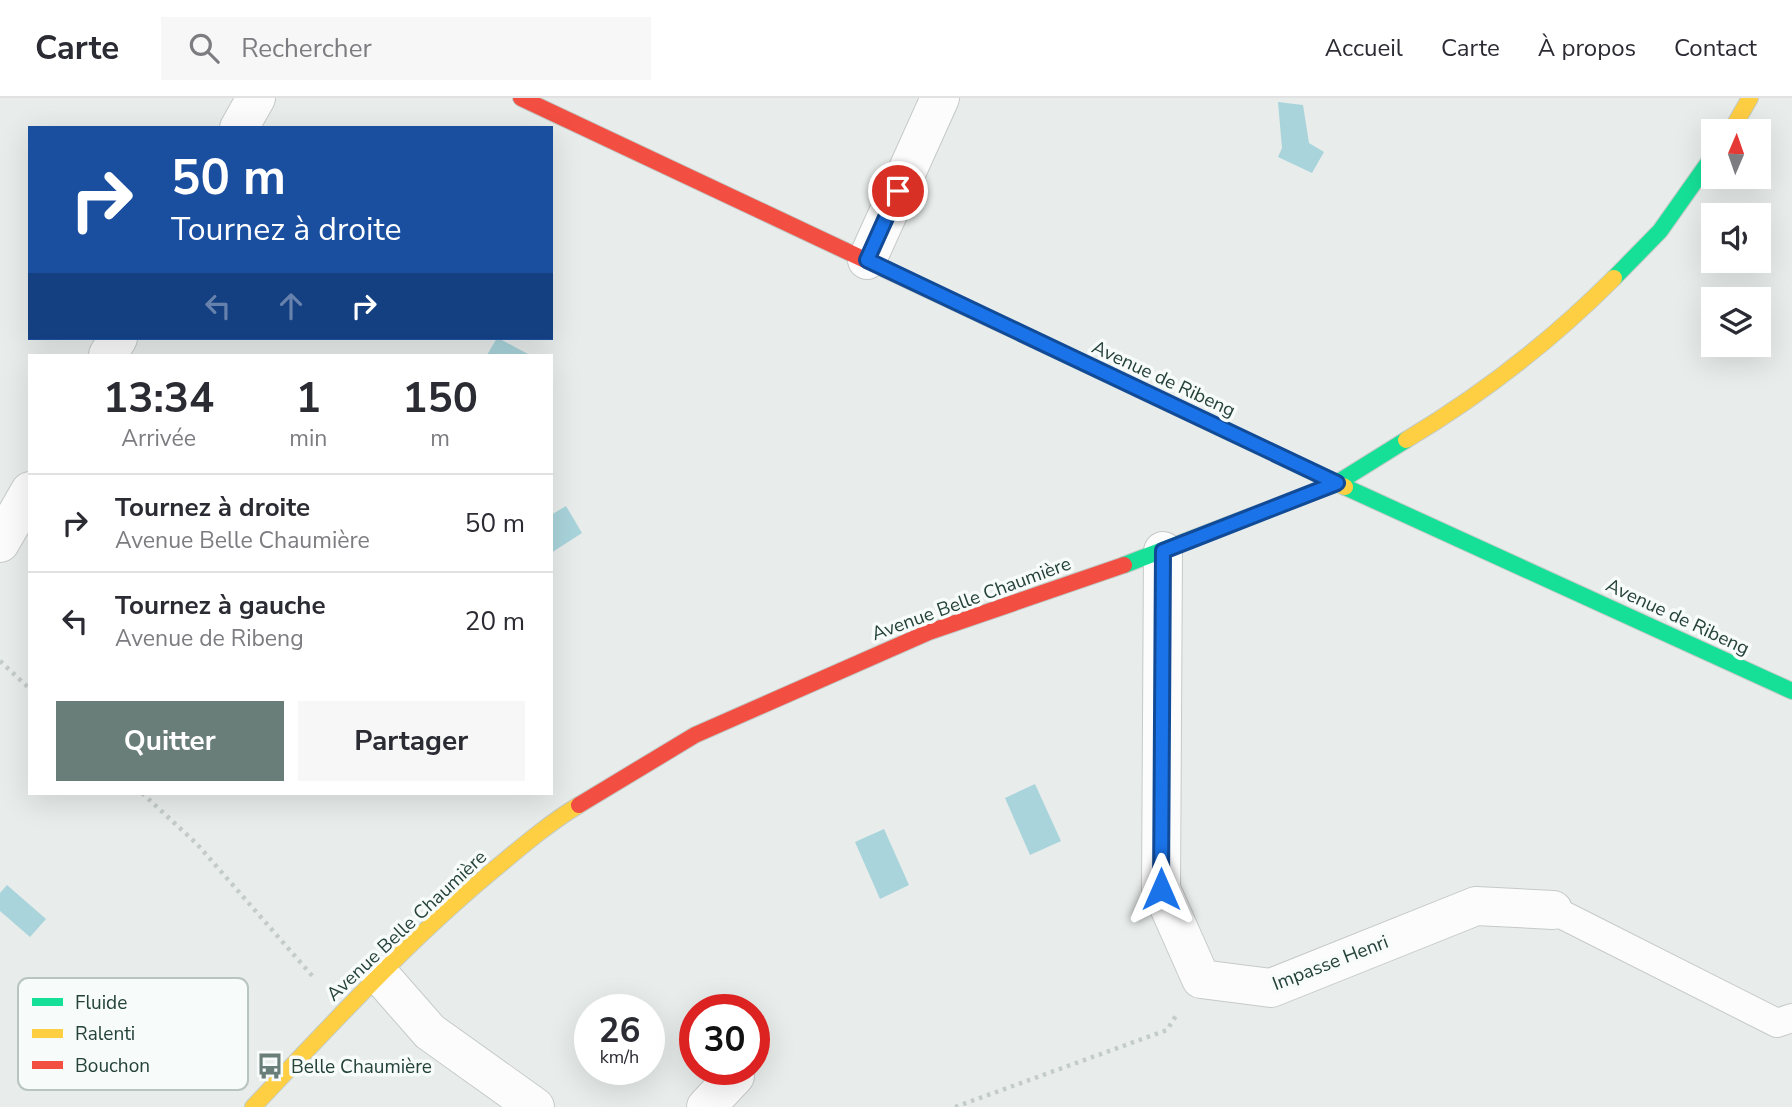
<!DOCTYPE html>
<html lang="fr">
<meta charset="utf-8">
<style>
body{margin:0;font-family:"Nunito Sans",sans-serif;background:#f7f7f7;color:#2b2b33;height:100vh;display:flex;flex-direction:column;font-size:26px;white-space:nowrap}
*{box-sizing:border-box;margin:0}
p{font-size:23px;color:#7c7c81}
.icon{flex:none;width:38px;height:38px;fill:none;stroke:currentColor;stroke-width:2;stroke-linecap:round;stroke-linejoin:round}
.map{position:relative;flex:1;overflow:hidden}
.sheet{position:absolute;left:28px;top:256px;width:525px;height:441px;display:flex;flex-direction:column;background:#fff;border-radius:0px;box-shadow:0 7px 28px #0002}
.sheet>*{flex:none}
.hud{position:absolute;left:28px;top:28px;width:525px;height:214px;border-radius:0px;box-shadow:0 7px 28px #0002;background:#1a4fa0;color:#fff;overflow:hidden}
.needle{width:46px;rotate:2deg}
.buttons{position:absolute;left:1701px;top:21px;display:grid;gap:14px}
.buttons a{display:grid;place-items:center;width:70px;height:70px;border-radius:0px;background:#fff;box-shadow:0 7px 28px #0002;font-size:35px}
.speed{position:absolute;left:574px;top:896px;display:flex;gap:14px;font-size:35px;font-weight:700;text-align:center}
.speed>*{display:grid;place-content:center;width:91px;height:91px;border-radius:50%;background:#fff;box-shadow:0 7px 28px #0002;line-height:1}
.speed small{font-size:18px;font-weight:400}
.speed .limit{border:10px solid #d22;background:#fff;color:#111}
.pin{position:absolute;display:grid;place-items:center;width:60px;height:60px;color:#fff;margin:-30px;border:4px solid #fff;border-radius:50%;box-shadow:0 2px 7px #0007}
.me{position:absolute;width:77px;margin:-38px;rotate:0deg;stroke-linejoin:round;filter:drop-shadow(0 0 5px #0008)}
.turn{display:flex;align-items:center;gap:24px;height:147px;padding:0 28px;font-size:32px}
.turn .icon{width:91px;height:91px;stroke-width:2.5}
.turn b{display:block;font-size:49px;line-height:60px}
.lanes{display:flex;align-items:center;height:66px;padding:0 28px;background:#0003;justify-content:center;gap:35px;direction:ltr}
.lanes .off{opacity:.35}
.eta{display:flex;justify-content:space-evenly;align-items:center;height:119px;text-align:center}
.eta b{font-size:42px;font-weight:700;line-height:49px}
.button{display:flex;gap:14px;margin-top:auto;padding:14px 28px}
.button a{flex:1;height:80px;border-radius:0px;background:#697e78;color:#fff;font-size:28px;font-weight:700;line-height:80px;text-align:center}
.button a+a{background:#f7f7f7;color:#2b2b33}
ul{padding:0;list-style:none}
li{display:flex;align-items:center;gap:21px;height:98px;padding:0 28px;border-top:2px solid #e1e1e2}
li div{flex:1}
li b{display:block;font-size:26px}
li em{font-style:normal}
header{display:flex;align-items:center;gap:42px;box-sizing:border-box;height:98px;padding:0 35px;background:#fff;border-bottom:2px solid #e1e1e2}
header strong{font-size:33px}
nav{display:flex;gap:38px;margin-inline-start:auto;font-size:24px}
.search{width:490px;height:63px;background:#f7f7f7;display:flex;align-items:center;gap:18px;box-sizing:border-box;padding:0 24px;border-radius:0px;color:#7c7c81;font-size:26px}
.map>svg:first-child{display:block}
.water{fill:#a9d4db}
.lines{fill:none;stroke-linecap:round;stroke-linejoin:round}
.lane-casing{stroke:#c5cac8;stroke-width:30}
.street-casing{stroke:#c5cac8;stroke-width:40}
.fast-casing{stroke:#c3cbc8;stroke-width:18}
.slow-casing{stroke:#c3cbc8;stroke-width:18}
.jam-casing{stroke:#c3cbc8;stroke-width:18}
.path{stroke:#c3ccca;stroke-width:4.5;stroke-dasharray:3.5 5;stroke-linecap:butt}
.lane{stroke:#fcfcfc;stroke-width:28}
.street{stroke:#fcfcfc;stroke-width:38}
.fast{stroke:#16e098;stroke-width:16}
.slow{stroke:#ffcf43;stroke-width:16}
.jam{stroke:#f24e42;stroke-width:16}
.route-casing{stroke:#114b97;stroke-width:18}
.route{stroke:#1a73e8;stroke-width:12}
.labels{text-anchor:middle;stroke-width:7;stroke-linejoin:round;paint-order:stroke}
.street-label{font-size:19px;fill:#24423a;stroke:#f7fbf9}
.poi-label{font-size:19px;fill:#24423a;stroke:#f7fbf9;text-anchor:start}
.key{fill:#f7fbf9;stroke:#b8c4c0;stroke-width:2}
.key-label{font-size:19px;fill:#24423a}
</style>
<header>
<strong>Carte</strong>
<div class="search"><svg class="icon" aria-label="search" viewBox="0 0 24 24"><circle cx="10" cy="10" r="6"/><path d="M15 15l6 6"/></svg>Rechercher</div>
<nav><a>Accueil</a><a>Carte</a><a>À propos</a><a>Contact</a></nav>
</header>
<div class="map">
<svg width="1792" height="1009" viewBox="0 0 1792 1009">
<rect width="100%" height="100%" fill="#e8edeb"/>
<g class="water">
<polygon points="1278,4 1303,7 1309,45 1324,54 1312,75 1278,59 1282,50"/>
<polygon points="497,240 498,240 528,256 487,257"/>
<polygon points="566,408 582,435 551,455 551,417"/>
<polygon points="1035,686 1061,743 1030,757 1005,700"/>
<polygon points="884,731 909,787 880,801 855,744"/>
<polygon points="7,787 46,821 30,839 0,813 0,795"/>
</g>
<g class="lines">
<g class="lane-casing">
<polyline id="lane" points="1553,812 1777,925 1792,920"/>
</g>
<g class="street-casing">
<g id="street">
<polyline points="239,30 256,0"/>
<polyline points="867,162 940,0"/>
<polyline points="108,257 118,240"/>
<polyline points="0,445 30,393"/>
<polyline points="1163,453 1161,791 1201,881 1271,890 1476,808 1553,812"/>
<polyline points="380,877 430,934 535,1009"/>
<polyline points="706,1009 735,978"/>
</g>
</g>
<g class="fast-casing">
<g id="fast">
<polyline points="1614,180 1660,133 1713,58"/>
<polyline points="1345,389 1792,593"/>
<polyline points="1124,467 1337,385 1406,342"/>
</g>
</g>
<g class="slow-casing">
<g id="slow">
<polyline points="1731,33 1750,0"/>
<polyline points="1033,241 1345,389"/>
<path d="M1406 342C1483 296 1551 243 1614 180"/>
<path d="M253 1009C333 925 412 838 502 765 527 744 551 724 579 707"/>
</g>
</g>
<g class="jam-casing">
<g id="jam">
<polyline points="521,0 1033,241"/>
<polyline points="579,707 695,637 929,534 1124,467"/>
</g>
</g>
<g class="path">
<polyline points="0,563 30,591"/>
<polyline points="142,695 197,746 315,881"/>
<polyline points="955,1009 1167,932 1177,916"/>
</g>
<use href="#lane" class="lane"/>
<use href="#street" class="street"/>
<use href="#fast" class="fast"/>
<use href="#slow" class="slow"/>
<use href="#jam" class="jam"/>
</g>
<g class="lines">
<g class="route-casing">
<polyline id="route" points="898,93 867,162 1337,385 1163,453 1161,791"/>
</g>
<use href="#route" class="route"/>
</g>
<defs>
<g id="bus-bare" transform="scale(2.1)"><path d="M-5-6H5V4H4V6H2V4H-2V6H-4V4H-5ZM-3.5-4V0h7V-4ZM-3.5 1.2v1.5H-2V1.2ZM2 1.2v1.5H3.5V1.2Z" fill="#697e78" stroke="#f7fbf9" stroke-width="2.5" paint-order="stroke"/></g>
</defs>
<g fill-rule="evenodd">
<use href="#bus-bare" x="270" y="968"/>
</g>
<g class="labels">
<g class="street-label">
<text transform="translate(1164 280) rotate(25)" y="7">Avenue de Ribeng</text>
<text transform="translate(971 500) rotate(-20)" y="7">Avenue Belle Chaumière</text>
<text transform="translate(1678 518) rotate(25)" y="7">Avenue de Ribeng</text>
<text transform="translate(406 827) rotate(-43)" y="7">Avenue Belle Chaumière</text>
<text transform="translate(1330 864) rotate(-21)" y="7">Impasse Henri</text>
</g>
<g class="poi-label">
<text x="291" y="975">Belle Chaumière</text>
</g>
</g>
<rect x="18" y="880" width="230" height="112" rx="10" class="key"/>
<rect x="32" y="900" width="31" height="8" fill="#16e098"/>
<rect x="32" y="931" width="31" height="9" fill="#ffcf43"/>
<rect x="32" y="963" width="31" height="8" fill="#f24e42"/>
<g class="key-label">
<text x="75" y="911">Fluide</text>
<text x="75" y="942">Ralenti</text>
<text x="75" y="974">Bouchon</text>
</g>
</svg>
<div class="buttons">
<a><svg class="needle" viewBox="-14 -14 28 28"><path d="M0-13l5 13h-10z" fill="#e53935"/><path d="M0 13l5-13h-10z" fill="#7c7c81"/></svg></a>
<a><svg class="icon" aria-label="sound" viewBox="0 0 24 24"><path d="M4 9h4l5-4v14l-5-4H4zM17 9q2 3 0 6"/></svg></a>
<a><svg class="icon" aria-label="layers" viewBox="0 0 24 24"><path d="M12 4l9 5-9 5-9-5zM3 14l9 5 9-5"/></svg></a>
</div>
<div class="speed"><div>26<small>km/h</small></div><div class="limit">30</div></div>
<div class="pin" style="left:898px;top:93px;background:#d93025"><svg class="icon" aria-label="arrive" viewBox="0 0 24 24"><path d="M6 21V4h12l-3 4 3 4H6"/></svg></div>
<svg class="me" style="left:1161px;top:791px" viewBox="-20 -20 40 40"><path d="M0-17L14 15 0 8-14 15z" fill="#1a73e8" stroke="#fff" stroke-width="4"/></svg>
<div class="hud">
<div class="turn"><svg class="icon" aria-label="right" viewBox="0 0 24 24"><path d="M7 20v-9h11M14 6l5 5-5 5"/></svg><div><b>50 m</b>Tournez à droite</div></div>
<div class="lanes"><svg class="icon off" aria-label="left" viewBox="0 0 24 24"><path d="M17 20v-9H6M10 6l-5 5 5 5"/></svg><svg class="icon off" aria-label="ahead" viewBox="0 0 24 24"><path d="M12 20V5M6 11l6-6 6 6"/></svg><svg class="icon" aria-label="right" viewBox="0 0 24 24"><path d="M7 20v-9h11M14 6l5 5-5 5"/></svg></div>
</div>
<section class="sheet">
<div class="eta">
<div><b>13:34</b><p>Arrivée</p></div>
<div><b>1</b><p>min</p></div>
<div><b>150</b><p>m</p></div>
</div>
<ul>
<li><svg class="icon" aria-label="right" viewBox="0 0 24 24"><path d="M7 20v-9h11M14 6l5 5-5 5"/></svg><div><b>Tournez à droite</b><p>Avenue Belle Chaumière</p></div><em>50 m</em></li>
<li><svg class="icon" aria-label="left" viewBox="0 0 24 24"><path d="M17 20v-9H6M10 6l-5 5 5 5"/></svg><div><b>Tournez à gauche</b><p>Avenue de Ribeng</p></div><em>20 m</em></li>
</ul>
<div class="button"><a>Quitter</a><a>Partager</a></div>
</section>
</div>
